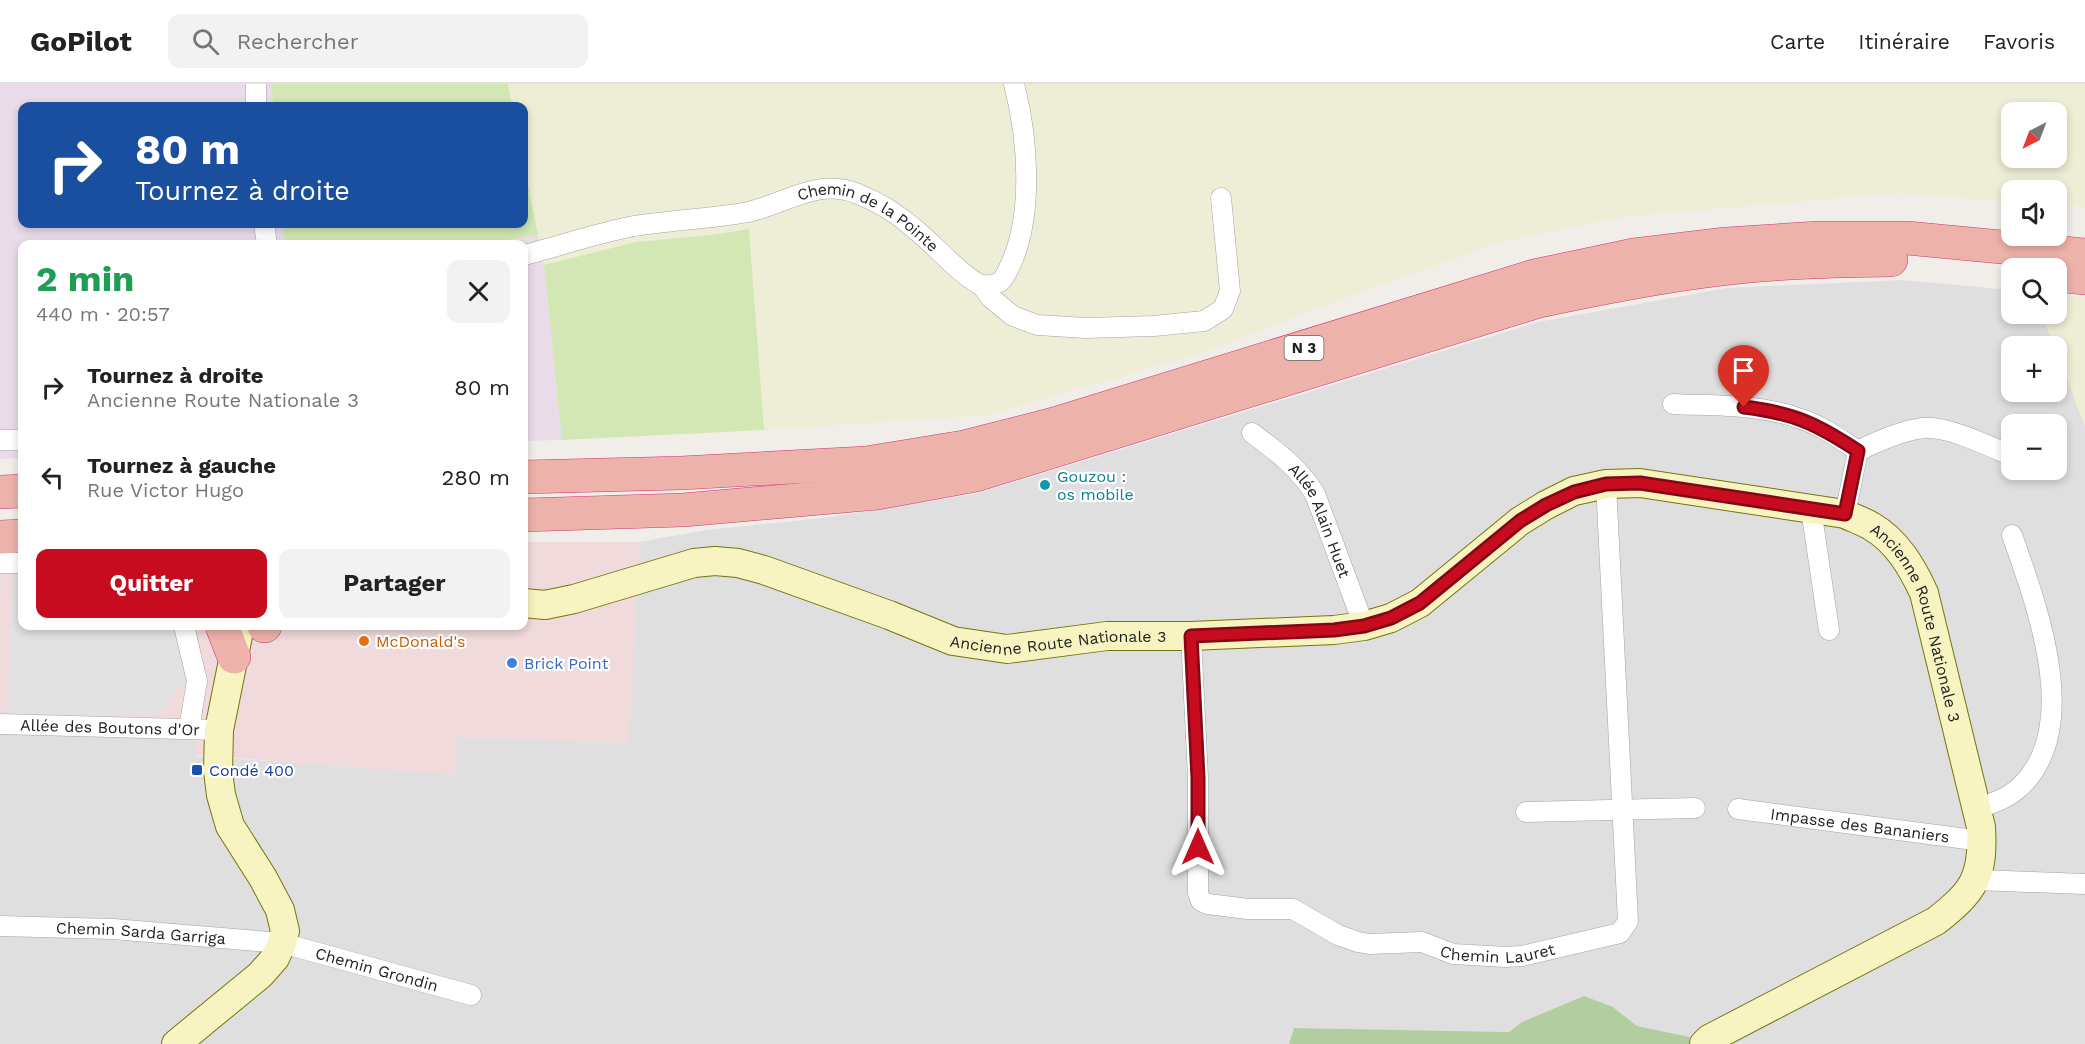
<!DOCTYPE html>
<html lang="fr">
<meta charset="utf-8">
<style>
body{margin:0;font-family:"Work Sans",sans-serif;background:#f2f2f2;color:#222;height:100vh;display:flex;flex-direction:column;font-size:22px;white-space:nowrap}
*{box-sizing:border-box;margin:0}
p{font-size:20px;color:#767676}
.icon{flex:none;width:33px;height:33px;fill:none;stroke:currentColor;stroke-width:2;stroke-linecap:round;stroke-linejoin:round}
.map{position:relative;flex:1;overflow:hidden}
.details{position:absolute;left:18px;top:156px;width:510px;height:390px;display:flex;flex-direction:column;background:#fff;border-radius:12px;box-shadow:0 3px 9px #0003}
.details>*{flex:none}
.banner{position:absolute;left:18px;top:18px;width:510px;height:126px;border-radius:12px;box-shadow:0 3px 9px #0003;background:#1a4fa0;color:#fff;overflow:hidden}
.needle{width:39px;rotate:222deg}
.controls{position:absolute;left:2001px;top:18px;display:grid;gap:12px}
.controls a{display:grid;place-items:center;width:66px;height:66px;border-radius:12px;background:#fff;box-shadow:0 3px 9px #0003;font-size:30px}
.pin{position:absolute;display:grid;place-items:center;width:51px;height:51px;color:#fff;margin:-62px -26px;border-radius:50% 50% 50% 0;rotate:-45deg;box-shadow:0 0 6px #0007}
.pin .icon{rotate:45deg}
.me{position:absolute;width:66px;margin:-33px;rotate:0deg;stroke-linejoin:round;filter:drop-shadow(0 0 4px #0008)}
.turn{display:flex;align-items:center;gap:21px;height:126px;padding:0 18px;font-size:27px}
.turn .icon{width:78px;height:78px;stroke-width:2.5}
.turn b{display:block;font-size:42px;line-height:51px}
.round{display:grid;place-items:center;flex:none;width:63px;height:63px;border-radius:12px;background:#f2f2f2}
.head{display:flex;align-items:center;justify-content:space-between;height:102px;padding:0 18px}
h1{font-size:36px;font-weight:700;line-height:45px;color:#1e9e55}
.button{display:flex;gap:12px;margin-top:auto;padding:12px 18px}
.button a{flex:1;height:69px;border-radius:12px;background:#c70c1f;color:#fff;font-size:24px;font-weight:700;line-height:69px;text-align:center}
.button a+a{background:#f2f2f2;color:#222}
ul{padding:0;list-style:none}
li{display:flex;align-items:center;gap:18px;height:90px;padding:0 18px}
li div{flex:1}
li b{display:block;font-size:22px}
li em{font-style:normal}
header{display:flex;align-items:center;gap:36px;box-sizing:border-box;height:84px;padding:0 30px;background:#fff;border-bottom:2px solid #e0e0e0}
header strong{font-size:28px}
nav{display:flex;gap:33px;margin-inline-start:auto;font-size:21px}
.search{width:420px;height:54px;background:#f2f2f2;display:flex;align-items:center;gap:15px;box-sizing:border-box;padding:0 21px;border-radius:12px;color:#767676;font-size:22px}
.map>svg:first-child{display:block}
.residential{fill:#e0dfdf;fill-rule:evenodd}
.commercial{fill:#f0dadb}
.industrial{fill:#eadbe9}
.farmland{fill:#eeeed6;fill-rule:evenodd}
.grass{fill:#d2e7b3}
.forest{fill:#b2cea0}
.parking{fill:#e2e2e2}
.lines{fill:none;stroke-linecap:round;stroke-linejoin:round}
.minor-casing{stroke:#a3a3a3;stroke-width:21}
.secondary-casing{stroke:#75750c;stroke-width:30}
.trunk-casing{stroke:#d2347a;stroke-width:34}
.minor{stroke:#fff;stroke-width:20}
.secondary{stroke:#f7f4c2;stroke-width:28}
.trunk{stroke:#edb2aa;stroke-width:33}
.route-casing{stroke:#810814;stroke-width:15}
.route{stroke:#c70c1f;stroke-width:10}
.culture-dot{fill:#0f9aa8;stroke:#fff;stroke-width:2}
.food-dot{fill:#e8710a;stroke:#fff;stroke-width:2}
.shop-dot{fill:#3f7fe0;stroke:#fff;stroke-width:2}
.transit-dot{fill:#1a4fb4;stroke:#fff;stroke-width:2}
.labels{text-anchor:middle;stroke-width:4.5;stroke-linejoin:round;paint-order:stroke}
.shield{fill:#fff;stroke:#646464;stroke-width:1.5}
.shield-label{font-size:15px;font-weight:bold;fill:#222}
.street-label{font-size:16px;fill:#222;stroke:#fff}
.culture-label{font-size:16px;fill:#0d838f;stroke:#fff;text-anchor:start}
.food-label{font-size:16px;fill:#c56008;stroke:#fff;text-anchor:start}
.shop-label{font-size:16px;fill:#366cbe;stroke:#fff;text-anchor:start}
.transit-label{font-size:16px;fill:#164399;stroke:#fff;text-anchor:start}
</style>
<header>
<strong>GoPilot</strong>
<div class="search"><svg class="icon" aria-label="search" viewBox="0 0 24 24"><circle cx="10" cy="10" r="6"/><path d="M15 15l6 6"/></svg>Rechercher</div>
<nav><a>Carte</a><a>Itinéraire</a><a>Favoris</a></nav>
</header>
<div class="map">
<svg width="2085" height="960" viewBox="0 0 2085 960">
<rect width="100%" height="100%" fill="#f1eee9"/>
<path class="residential" d="M1902 196 2011 206 2012 230H2042L2054 262H2012V308H2056L2057 268 2085 343V960H1689L1690 953 1637 942 1613 923 1522 938 1509 948 1294 944 1289 960H0V648L197 652 196 672 456 690 455 653 628 659 639 458 706 446 830 433 975 410 1538 238 1727 204ZM2012 340H2056V386H2012Z"/>
<polygon class="commercial" points="524,458 639,458 629,659 455,653 456,691 195,671 197,652 0,648 0,467 22,467 22,542 524,542"/>
<g class="industrial">
<polygon points="0,0 271,0 273,22 22,22 22,140 283,140 285,160 22,160 22,374 0,375"/>
<polygon points="538,151 544,181 562,356 524,357 524,160 483,160"/>
</g>
<g class="farmland">
<path d="M508 0H2085V123L2057 121 2056 106H2012L2011 118 1897 109 1623 133 1502 158 1374 203 1202 269 989 331 764 346 749 145 711 151 636 158 544 181 524 80V22H512ZM2012 28H2056V74H2012Z"/>
<polygon points="2057,210 2085,213 2085,343 2057,268 2056,262 2054,262 2042,230 2056,230"/>
</g>
<g class="grass">
<polygon points="271,0 508,0 512,22 273,22"/>
<polygon points="524,80 538,151 483,160 285,160 283,140 524,140"/>
<polygon points="749,145 764,346 562,356 544,181 636,158 711,151"/>
</g>
<polygon class="forest" points="1584,912 1613,923 1637,942 1690,953 1689,960 1289,960 1294,944 1509,948 1522,938"/>
<polygon class="parking" points="12,493 22,493 22,542 171,542 188,594 159,630 7,632"/>
<g class="lines">
<g class="minor-casing">
<g id="minor">
<polyline points="256,0 256,22"/>
<polyline points="264,140 267,160"/>
<path id="s1" d="M524 171C560 162 597 149 634 142 672 136 709 135 748 128 785 120 818 93 858 110 879 118 899 131 916 146 938 164 957 188 982 202 987 201 995 201 1000 198 1005 194 1007 187 1010 182 1034 131 1028 54 1014 0"/>
<polyline points="982,202 991,214 1013,232 1037,241 1086,244 1154,242 1204,237 1223,225 1230,207 1221,114"/>
<path d="M1673 320C1715 322 1761 320 1801 335 1822 342 1840 355 1858 367 1878 357 1900 347 1923 344 1948 342 1989 362 2012 372"/>
<path id="s2" d="M1252 349C1276 367 1299 384 1315 410L1364 542"/>
<polyline points="0,356 22,356"/>
<polyline points="1811,425 1829,546"/>
<polyline points="1845,430 1858,367"/>
<polyline points="0,479 22,479"/>
<polyline points="184,542 197,597 189,645"/>
<path id="s3" d="M1191 552 1198 694V809L1201 817 1208 820 1248 825H1293L1338 851 1358 858 1369 860 1422 858 1453 870 1506 873 1522 872 1620 849 1628 837 1606 400"/>
<path id="s4" d="M0 640 219 646"/>
<path id="s5" d="M1738 725 1982 757"/>
<path d="M1976 725C1991 720 2009 714 2021 702 2083 642 2036 520 2012 451"/>
<polyline points="1526,728 1695,724"/>
<polyline points="1976,796 2085,800"/>
<path id="s6" d="M0 842 113 845 282 859 471 911"/>
</g>
</g>
<g class="secondary-casing">
<g id="secondary">
<path id="s7" d="M524 519 545 521 574 515 694 479 715 477 738 479 764 486 889 531 953 557 1007 565 1107 552H1191L1334 546 1364 542 1391 534 1420 519 1520 437 1546 421 1574 407 1606 400 1640 399 1845 430C1853 434 1863 437 1871 442 1897 457 1912 483 1924 509L1981 743C1984 793 1974 807 1936 837L1709 955 1704 960"/>
<polyline points="176,960 260,891 275,874 282,859 285,847 280,826 263,794 230,742 221,711 218,687 219,646 240,542"/>
</g>
</g>
<g class="trunk-casing">
<g id="trunk">
<polyline points="2056,191 2085,194"/>
<polyline points="524,393 681,389 866,379 964,363 1054,340 1534,192 1634,171 1726,160 1818,154 1907,154 2085,171"/>
<polyline points="0,408 22,407"/>
<path d="M524 431 683 426 877 409 976 391 1539 217C1600 204 1660 192 1721 185 1777 178 1834 177 1891 176"/>
<polyline points="0,453 22,452"/>
<polyline points="222,542 234,573"/>
<polyline points="264,542 265,542"/>
</g>
</g>
<use href="#minor" class="minor"/>
<use href="#secondary" class="secondary"/>
<use href="#trunk" class="trunk"/>
</g>
<g class="lines">
<g class="route-casing">
<path id="route" d="M1198 763V694L1191 552 1334 546 1364 542 1391 534 1420 519 1520 437 1546 421 1574 408 1606 400 1640 399 1845 430 1858 367C1817 340 1794 329 1744 323"/>
</g>
<use href="#route" class="route"/>
</g>
<circle class="culture-dot" cx="1045" cy="401" r="6"/>
<circle class="food-dot" cx="364" cy="557" r="6"/>
<circle class="shop-dot" cx="512" cy="579" r="6"/>
<rect class="transit-dot" x="191" y="680" width="12" height="12" rx="3"/>
<g class="labels">
<rect class="shield" x="1284.5" y="252" width="39" height="24" rx="4.5"/>
<g class="shield-label">
<text x="1304" y="269">N 3</text>
</g>
<g class="street-label">
<text dy="6" stroke="none"><textPath href="#s1" startOffset="360">Chemin de la Pointe</textPath></text>
<text dy="6" stroke="none"><textPath href="#s2" startOffset="114">Allée Alain Huet</textPath></text>
<text dy="6" stroke="none"><textPath href="#s7" startOffset="1527">Ancienne Route Nationale 3</textPath></text>
<text dy="6" stroke="none"><textPath href="#s7" startOffset="555">Ancienne Route Nationale 3</textPath></text>
<text dy="6" stroke="none"><textPath href="#s4" startOffset="110">Allée des Boutons d'Or</textPath></text>
<text dy="6" stroke="none"><textPath href="#s5" startOffset="123">Impasse des Bananiers</textPath></text>
<text dy="6" stroke="none"><textPath href="#s6" startOffset="141">Chemin Sarda Garriga</textPath></text>
<text dy="6" stroke="none"><textPath href="#s3" startOffset="574">Chemin Lauret</textPath></text>
<text dy="6" stroke="none"><textPath href="#s6" startOffset="381">Chemin Grondin</textPath></text>
</g>
<g class="culture-label">
<text x="1057" y="398">Gouzou :<tspan x="1057" dy="18">os mobile</tspan></text>
</g>
<g class="food-label">
<text x="376" y="563">McDonald's</text>
</g>
<g class="shop-label">
<text x="524" y="585">Brick Point</text>
</g>
<g class="transit-label">
<text x="209" y="692">Condé 400</text>
</g>
</g>
</svg>
<div class="controls">
<a><svg class="needle" viewBox="-14 -14 28 28"><path d="M0-13l5 13h-10z" fill="#e53935"/><path d="M0 13l5-13h-10z" fill="#767676"/></svg></a>
<a><svg class="icon" aria-label="sound" viewBox="0 0 24 24"><path d="M4 9h4l5-4v14l-5-4H4zM17 9q2 3 0 6"/></svg></a>
<a><svg class="icon" aria-label="search" viewBox="0 0 24 24"><circle cx="10" cy="10" r="6"/><path d="M15 15l6 6"/></svg></a>
<a>+</a>
<a>−</a>
</div>
<div class="pin" style="left:1744px;top:323px;background:#d93025"><svg class="icon" aria-label="arrive" viewBox="0 0 24 24"><path d="M6 21V4h12l-3 4 3 4H6"/></svg></div>
<svg class="me" style="left:1198px;top:763px" viewBox="-20 -20 40 40"><path d="M0-17L14 15 0 8-14 15z" fill="#c70c1f" stroke="#fff" stroke-width="4"/></svg>
<div class="banner">
<div class="turn"><svg class="icon" aria-label="right" viewBox="0 0 24 24"><path d="M7 20v-9h11M14 6l5 5-5 5"/></svg><div><b>80 m</b>Tournez à droite</div></div>
</div>
<section class="details">
<div class="head"><div><h1>2 min</h1><p>440 m · 20:57</p></div><a class="round"><svg class="icon" aria-label="close" viewBox="0 0 24 24"><path d="M6 6l12 12M18 6L6 18"/></svg></a></div>
<ul>
<li><svg class="icon" aria-label="right" viewBox="0 0 24 24"><path d="M7 20v-9h11M14 6l5 5-5 5"/></svg><div><b>Tournez à droite</b><p>Ancienne Route Nationale 3</p></div><em>80 m</em></li>
<li><svg class="icon" aria-label="left" viewBox="0 0 24 24"><path d="M17 20v-9H6M10 6l-5 5 5 5"/></svg><div><b>Tournez à gauche</b><p>Rue Victor Hugo</p></div><em>280 m</em></li>
</ul>
<div class="button"><a>Quitter</a><a>Partager</a></div>
</section>
</div>
